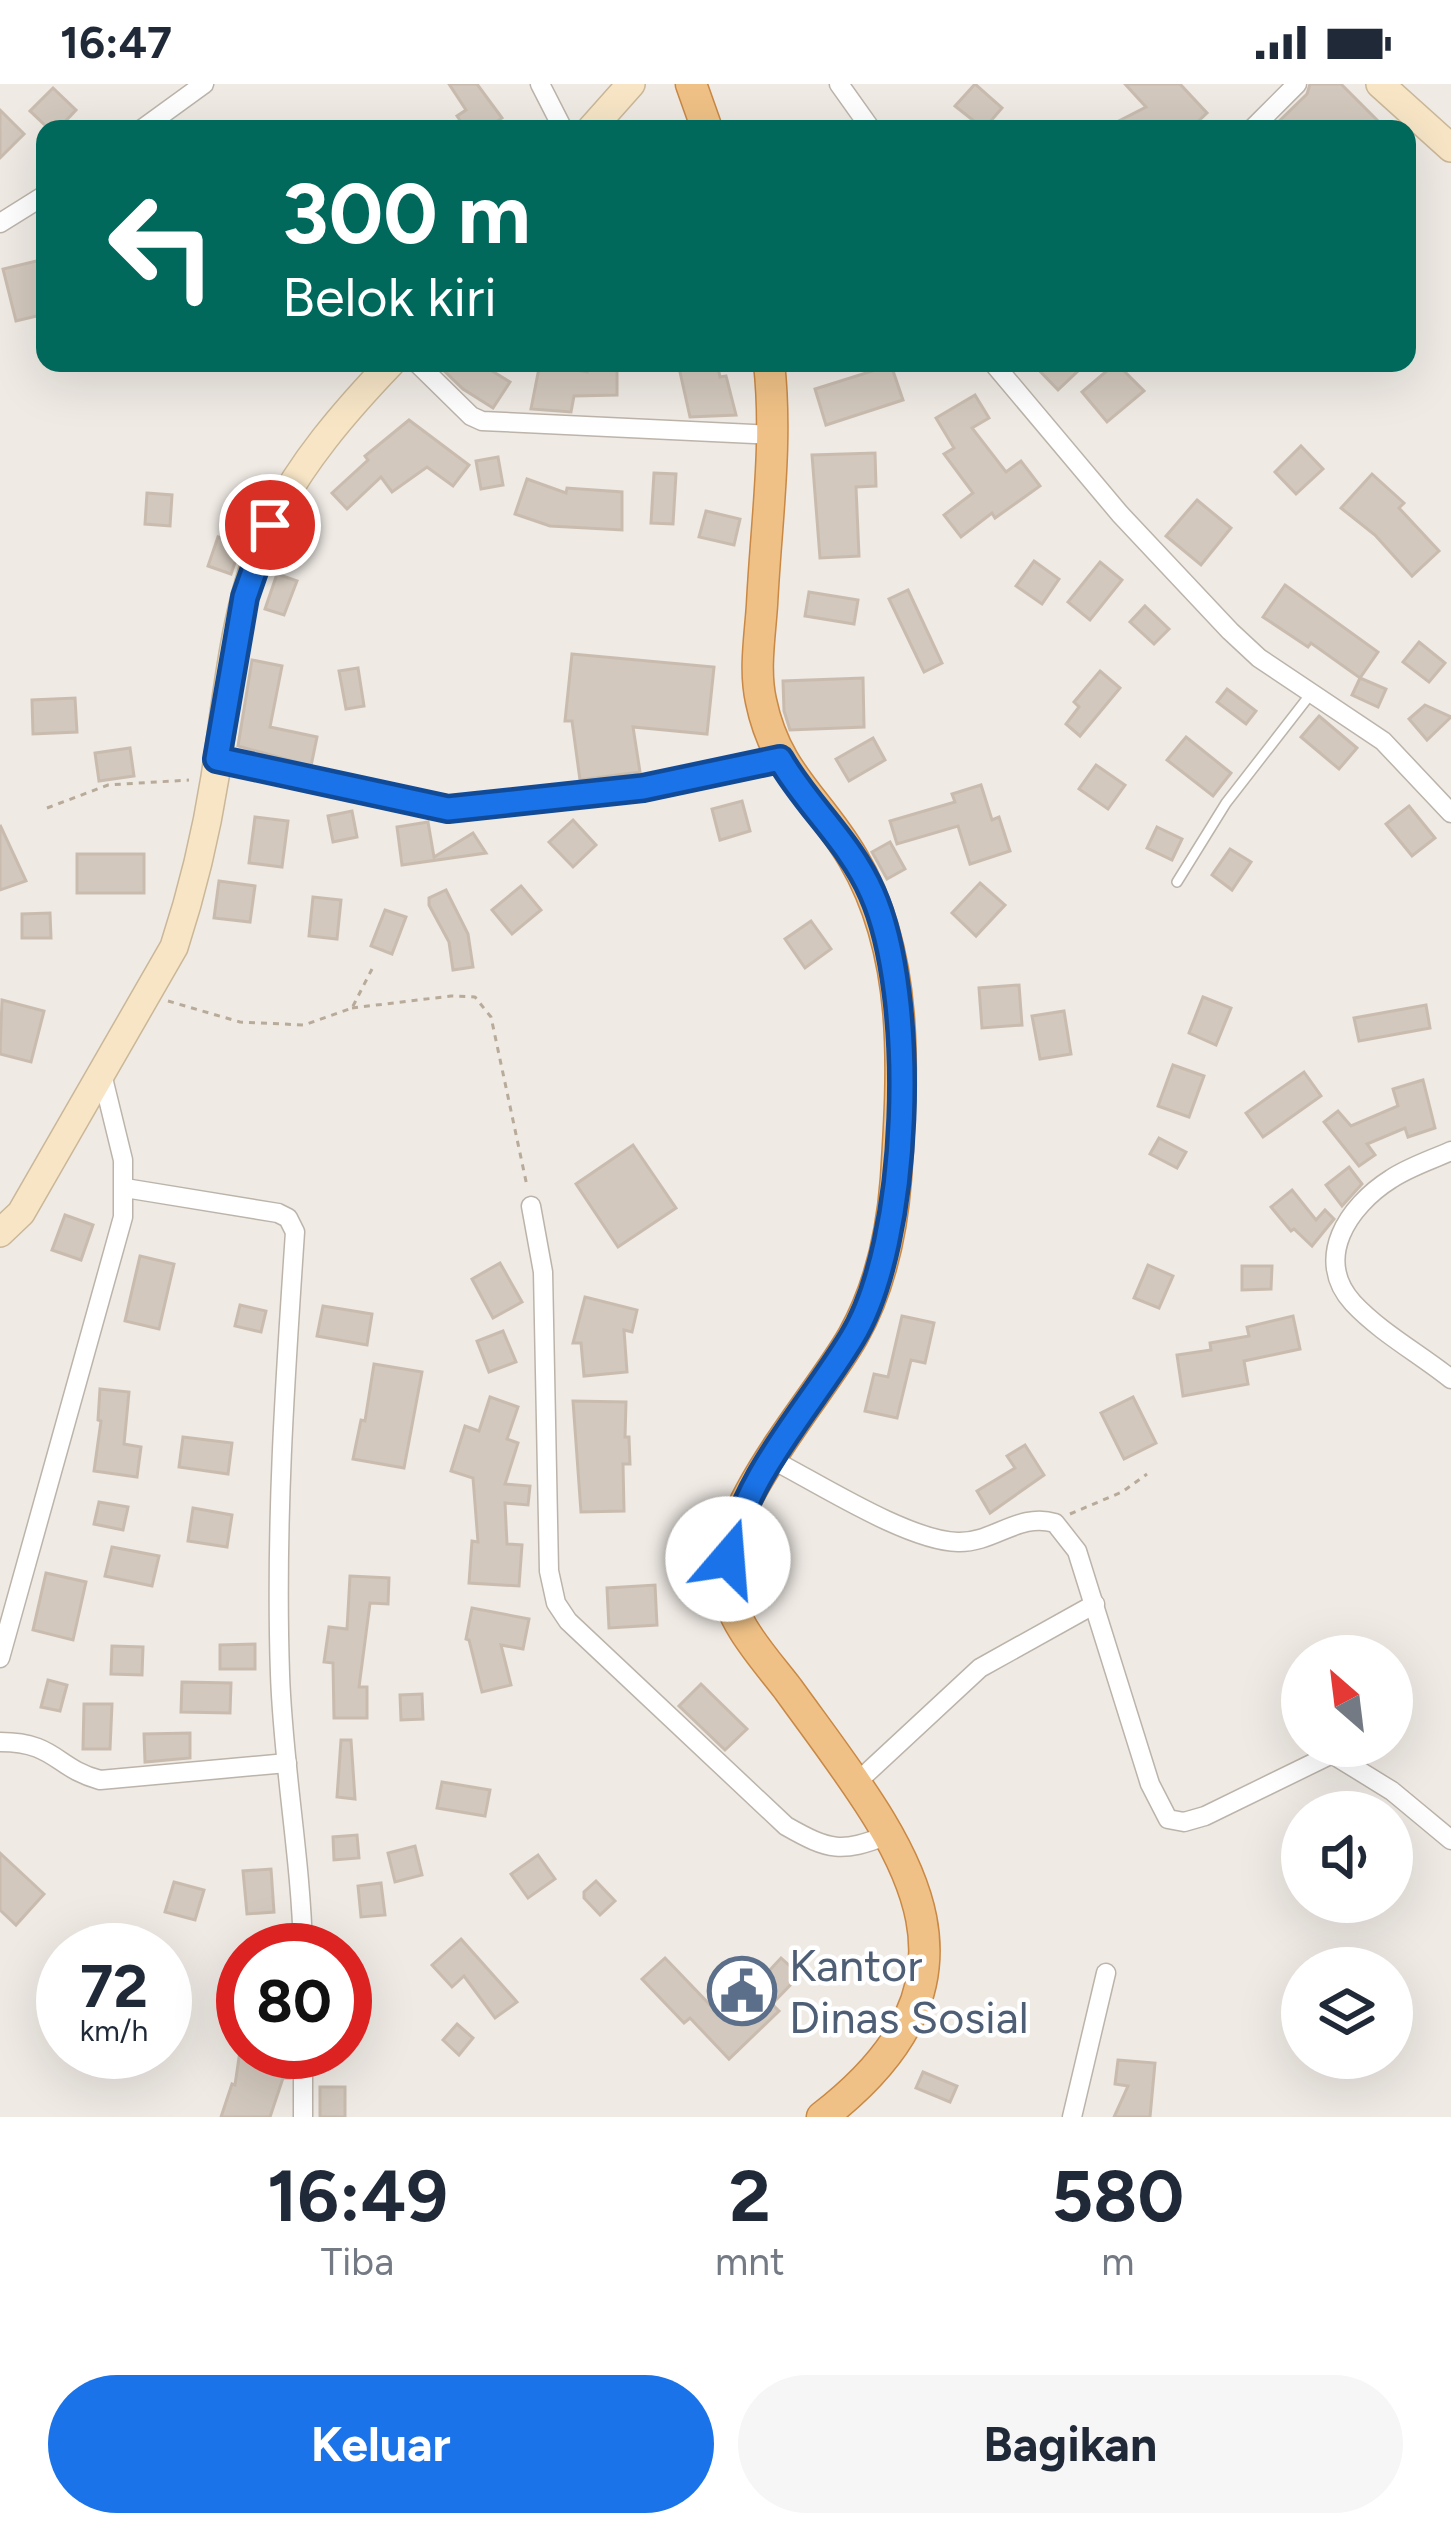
<!DOCTYPE html>
<html lang="id">
<style>
body{margin:0;font-family:Figtree,sans-serif;background:#f6f6f7;color:#1f2937;height:100vh;display:flex;flex-direction:column;font-size:45px;white-space:nowrap}
*{box-sizing:border-box;margin:0}
p{font-size:39px;color:#747a83}
.icon{flex:none;width:66px;height:66px;fill:none;stroke:currentColor;stroke-width:2;stroke-linecap:round;stroke-linejoin:round}
.map{position:relative;height:2033px;overflow:hidden}
.panel{display:flex;flex-direction:column;background:#fff;flex:1}
.panel>*{flex:none}
.hud{position:absolute;left:36px;top:36px;width:1380px;height:252px;border-radius:24px;box-shadow:0 12px 48px #0002;background:#00695c;color:#fff;overflow:hidden}
.needle{width:78px;rotate:332deg}
.tools{position:absolute;left:1281px;top:1551px;display:grid;gap:24px}
.tools a{display:grid;place-items:center;width:132px;height:132px;border-radius:50%;background:#fff;box-shadow:0 12px 48px #0002;font-size:60px}
.speed{position:absolute;left:36px;top:1839px;display:flex;gap:24px;font-size:60px;font-weight:700;text-align:center}
.speed>*{display:grid;place-content:center;width:156px;height:156px;border-radius:50%;background:#fff;box-shadow:0 12px 48px #0002;line-height:1}
.speed small{font-size:30px;font-weight:400}
.speed .limit{border:18px solid #d22;background:#fff;color:#111}
.pin{position:absolute;display:grid;place-items:center;width:102px;height:102px;color:#fff;margin:-51px;border:6px solid #fff;border-radius:50%;box-shadow:0 3px 12px #0007}
.me{position:absolute;width:132px;margin:-66px;rotate:18deg;stroke-linejoin:round;filter:drop-shadow(0 0 9px #0008)}
.turn{display:flex;align-items:center;gap:42px;height:252px;padding:0 48px;font-size:54px}
.turn .icon{width:156px;height:156px;stroke-width:2.5}
.turn b{display:block;font-size:84px;line-height:102px}
.eta{display:flex;justify-content:space-evenly;align-items:center;height:204px;text-align:center}
.eta b{font-size:72px;font-weight:700;line-height:84px}
.cta{display:flex;gap:24px;margin-top:auto;padding:24px 48px}
.cta a{flex:1;height:138px;border-radius:72px;background:#1a73e8;color:#fff;font-size:48px;font-weight:700;line-height:138px;text-align:center}
.cta a+a{background:#f6f6f7;color:#1f2937}
.status{display:flex;justify-content:space-between;align-items:center;height:84px;padding:0 60px;background:#fff;direction:ltr}
.status svg{height:33px;fill:currentColor}
.map>svg:first-child{display:block}
.building{fill:#d2c8bd;stroke:#c9bcaf;stroke-width:3}
.lines{fill:none;stroke-linecap:round;stroke-linejoin:round}
.service-casing{stroke:#bcb4aa;stroke-width:12}
.minor-casing{stroke:#bcb4aa;stroke-width:21}
.secondary-casing{stroke:#cab798;stroke-width:30}
.trunk-casing{stroke:#c98844;stroke-width:33}
.path{stroke:#b9ab9a;stroke-width:3;stroke-dasharray:6 6;stroke-linecap:butt}
.service{stroke:#fff;stroke-width:9}
.minor{stroke:#fff;stroke-width:18}
.secondary{stroke:#f7e5c6;stroke-width:27}
.trunk{stroke:#efc186;stroke-width:30}
.route-casing{stroke:#114b97;stroke-width:30}
.route{stroke:#1a73e8;stroke-width:21}
.labels{text-anchor:middle;stroke-width:9;stroke-linejoin:round;paint-order:stroke}
.service-label{font-size:45px;fill:#4e5e75;stroke:#fff;text-anchor:start}
</style>
<div class="status"><b>16:47</b><svg viewBox="0 0 49 12"><path d="M0 12V9h3v3zM5 12V6h3v6zM10 12V3h3v9zM15 12V0h3v12zM26 1h20v11H26zM47 4h2v5h-2z"/></svg></div>
<div class="map">
<svg width="1451" height="2033" viewBox="0 0 1451 2033">
<rect width="100%" height="100%" fill="#efeae4"/>
<g class="building">
<polygon points="449,0 477,0 502,34 486,45 466,45 457,32 466,26"/>
<polygon points="975,0 1002,24 984,45 955,22"/>
<polygon points="1125,0 1180,0 1207,29 1190,45 1103,45 1146,23"/>
<polygon points="1310,0 1341,0 1386,45 1271,45 1307,10"/>
<polygon points="53,4 76,26 58,45 49,45 30,27"/>
<polygon points="0,26 24,50 0,74"/>
<polygon points="45,175 45,230 16,237 3,185"/>
<polygon points="436,279 479,279 510,298 493,324 463,305"/>
<polygon points="540,279 587,288 587,283 617,282 617,311 574,312 571,328 531,325"/>
<polygon points="678,279 717,279 720,293 726,292 736,331 690,333"/>
<polygon points="1032,279 1070,279 1078,287 1058,306"/>
<polygon points="1116,279 1144,307 1107,338 1082,308"/>
<polygon points="891,281 903,316 826,341 815,305"/>
<polygon points="975,311 989,334 972,344 1006,388 1021,377 1040,402 995,434 992,429 961,453 944,431 973,409 944,370 954,364 936,334"/>
<polygon points="409,336 469,381 453,402 427,383 392,408 381,393 347,425 332,409 368,376 365,372"/>
<polygon points="1301,362 1323,385 1296,410 1275,388"/>
<polygon points="875,369 876,402 856,403 859,472 820,474 812,371"/>
<polygon points="498,373 503,401 481,405 476,377"/>
<polygon points="654,389 676,390 673,440 651,439"/>
<polygon points="1372,390 1404,419 1399,424 1439,467 1412,492 1375,451 1341,424"/>
<polygon points="527,395 566,409 567,404 622,408 622,446 550,442 515,430"/>
<polygon points="147,409 172,411 170,442 145,440"/>
<polygon points="1197,416 1231,444 1201,481 1166,452"/>
<polygon points="706,427 740,435 734,461 699,453"/>
<polygon points="218,453 241,461 231,490 208,482"/>
<polygon points="1034,477 1059,495 1042,520 1016,502"/>
<polygon points="1100,478 1122,496 1090,536 1068,518"/>
<polygon points="277,490 297,497 284,531 265,525"/>
<polygon points="1285,501 1378,568 1360,594 1311,559 1308,563 1263,533"/>
<polygon points="908,506 942,579 924,588 889,515"/>
<polygon points="809,508 858,516 854,540 805,532"/>
<polygon points="1145,522 1169,545 1154,560 1130,538"/>
<polygon points="1419,558 1445,579 1429,598 1403,578"/>
<polygon points="572,570 714,583 707,650 633,643 640,688 580,696 572,637 565,637"/>
<polygon points="252,576 282,582 270,643 317,653 311,682 238,662"/>
<polygon points="358,584 364,622 346,625 339,587"/>
<polygon points="1100,587 1120,604 1080,652 1066,640 1079,623 1074,618"/>
<polygon points="863,594 864,643 790,646 784,627 783,597"/>
<polygon points="1360,594 1386,605 1378,623 1352,611"/>
<polygon points="1227,605 1256,627 1246,640 1217,618"/>
<polygon points="75,614 77,648 33,650 32,616"/>
<polygon points="1425,621 1451,633 1427,656 1409,635"/>
<polygon points="1319,632 1357,664 1339,685 1301,653"/>
<polygon points="1186,653 1231,689 1213,712 1167,676"/>
<polygon points="873,654 885,676 849,697 836,675"/>
<polygon points="130,664 134,692 99,697 95,669"/>
<polygon points="1096,681 1125,701 1108,725 1079,705"/>
<polygon points="981,701 992,736 999,733 1010,767 970,780 958,742 897,760 890,737 955,718 952,710"/>
<polygon points="742,717 750,747 720,756 712,725"/>
<polygon points="1409,722 1435,754 1412,772 1386,740"/>
<polygon points="352,727 357,753 333,758 328,732"/>
<polygon points="255,733 288,737 282,783 249,779"/>
<polygon points="573,736 596,761 573,783 549,758"/>
<polygon points="428,738 434,773 473,749 486,769 402,781 397,743"/>
<polygon points="0,741 26,797 0,806"/>
<polygon points="1157,743 1182,755 1172,776 1147,764"/>
<polygon points="890,758 905,785 887,795 872,768"/>
<polygon points="1230,765 1251,778 1232,806 1212,791"/>
<rect x="77" y="770" width="67" height="39"/>
<polygon points="219,797 255,802 250,838 214,834"/>
<polygon points="980,799 1005,821 976,852 952,829"/>
<polygon points="521,802 541,826 512,850 492,826"/>
<polygon points="446,806 468,850 473,883 453,886 449,858 429,821 429,814"/>
<polygon points="313,813 341,816 337,855 309,852"/>
<polygon points="385,826 406,833 392,870 371,862"/>
<polygon points="50,829 51,854 22,854 22,830"/>
<polygon points="811,837 831,865 805,884 785,855"/>
<polygon points="1019,901 1022,941 982,944 979,904"/>
<polygon points="1203,913 1231,924 1216,961 1189,949"/>
<polygon points="2,916 44,927 31,978 0,970"/>
<polygon points="1426,921 1430,944 1359,957 1354,934"/>
<polygon points="1064,927 1071,970 1040,975 1032,932"/>
<polygon points="1173,981 1204,992 1189,1033 1158,1022"/>
<polygon points="1304,988 1321,1012 1263,1053 1246,1029"/>
<polygon points="1423,996 1435,1044 1408,1053 1405,1044 1367,1060 1375,1071 1359,1082 1324,1038 1338,1027 1351,1042 1398,1022 1393,1005"/>
<polygon points="1159,1054 1186,1068 1177,1084 1150,1070"/>
<polygon points="633,1061 676,1124 618,1163 576,1100"/>
<polygon points="1349,1083 1362,1100 1342,1122 1326,1101"/>
<polygon points="1292,1106 1316,1136 1325,1126 1334,1135 1312,1162 1294,1145 1291,1147 1271,1123"/>
<polygon points="65,1131 93,1141 81,1176 52,1166"/>
<polygon points="140,1172 174,1180 159,1245 125,1237"/>
<polygon points="500,1179 522,1218 493,1234 472,1195"/>
<polygon points="1148,1181 1173,1192 1159,1224 1134,1214"/>
<polygon points="1242,1182 1272,1182 1271,1205 1242,1206"/>
<polygon points="585,1213 637,1226 632,1248 624,1246 627,1288 584,1292 581,1259 573,1259"/>
<polygon points="240,1221 266,1227 261,1248 235,1242"/>
<polygon points="323,1222 372,1230 367,1261 317,1252"/>
<polygon points="902,1232 934,1239 925,1279 911,1276 897,1334 865,1327 874,1290 888,1293"/>
<polygon points="1293,1232 1300,1265 1244,1277 1248,1300 1183,1312 1177,1271 1211,1266 1210,1259 1249,1252 1247,1243"/>
<polygon points="503,1247 516,1278 489,1288 477,1257"/>
<polygon points="374,1280 422,1288 404,1384 353,1375 361,1336 365,1337"/>
<polygon points="100,1305 129,1308 124,1360 141,1363 137,1393 94,1387 101,1337 98,1336"/>
<polygon points="490,1313 518,1323 507,1355 518,1359 505,1400 530,1402 528,1421 505,1419 507,1460 522,1461 519,1502 469,1499 472,1457 478,1458 473,1394 451,1387 465,1342 479,1347"/>
<polygon points="1133,1313 1156,1359 1124,1375 1101,1329"/>
<polygon points="573,1317 626,1318 625,1353 629,1353 630,1380 623,1380 624,1427 581,1428"/>
<polygon points="183,1353 232,1359 228,1390 179,1383"/>
<polygon points="1025,1361 1044,1391 990,1429 977,1407 1015,1384 1007,1372"/>
<polygon points="99,1418 128,1423 123,1446 94,1440"/>
<polygon points="193,1424 232,1431 227,1463 188,1457"/>
<polygon points="112,1463 159,1472 152,1502 105,1492"/>
<polygon points="46,1489 86,1498 73,1556 33,1546"/>
<polygon points="350,1492 389,1494 388,1520 370,1519 359,1603 367,1603 367,1634 334,1634 333,1579 324,1578 329,1543 347,1545"/>
<polygon points="655,1501 657,1541 609,1544 607,1504"/>
<polygon points="472,1524 529,1535 523,1565 501,1561 511,1601 482,1608 469,1556 466,1555"/>
<polygon points="255,1560 255,1585 220,1585 220,1561"/>
<polygon points="112,1562 143,1563 142,1591 111,1590"/>
<polygon points="48,1596 67,1601 60,1627 41,1623"/>
<polygon points="182,1598 231,1599 230,1629 181,1628"/>
<polygon points="701,1600 747,1645 725,1666 679,1622"/>
<polygon points="422,1610 423,1635 401,1636 400,1611"/>
<polygon points="84,1620 112,1620 110,1665 83,1665"/>
<polygon points="190,1649 190,1674 145,1678 144,1650"/>
<polygon points="341,1656 351,1656 355,1715 337,1713"/>
<polygon points="442,1698 490,1706 485,1732 437,1724"/>
<polygon points="357,1751 359,1774 334,1776 333,1753"/>
<polygon points="415,1762 422,1791 395,1798 388,1769"/>
<polygon points="0,1769 44,1810 16,1841 0,1826"/>
<polygon points="538,1771 555,1795 528,1814 511,1790"/>
<polygon points="271,1785 274,1828 247,1830 243,1787"/>
<polygon points="596,1797 615,1817 600,1831 584,1814 584,1808"/>
<polygon points="174,1798 204,1806 195,1836 165,1828"/>
<polygon points="381,1799 385,1831 361,1833 358,1802"/>
<polygon points="461,1855 517,1918 495,1934 464,1892 452,1903 432,1881"/>
<polygon points="665,1874 715,1926 748,1894 755,1902 781,1874 800,1891 772,1920 779,1927 729,1975 690,1934 684,1939 642,1895"/>
<polygon points="457,1940 473,1954 459,1971 443,1956"/>
<polygon points="240,1967 290,1973 290,1994 283,1994 270,2033 221,2033 232,2000 235,2001"/>
<polygon points="1118,1976 1155,1979 1150,2033 1114,2033 1128,2002 1115,2000"/>
<polygon points="923,1988 957,2002 950,2018 916,2004"/>
<rect x="320" y="2003" width="25" height="30"/>
</g>
<g class="lines">
<g class="service-casing">
<polyline id="service" points="1177,798 1226,719 1313,607"/>
</g>
<g class="minor-casing">
<g id="minor">
<polyline points="540,0 563,45"/>
<polyline points="839,0 871,45"/>
<polyline points="142,45 204,0"/>
<polyline points="1252,45 1297,0"/>
<polyline points="0,139 45,111"/>
<polyline points="417,279 471,332 482,337 774,351"/>
<polyline points="993,279 1120,430 1230,547 1259,574 1383,657 1451,729"/>
<polyline points="217,675 448,725 643,704 780,675"/>
<path d="M1451 1067C1431 1076 1409 1083 1391 1095 1348 1122 1313 1175 1353 1219 1381 1249 1420 1270 1451 1295"/>
<path d="M125 1104 278 1129 288 1134 295 1148C285 1296 275 1442 280 1590 283 1682 301 1774 303 1866"/>
<path d="M531 1122 543 1188 549 1487 556 1519 568 1537 786 1742C830 1767 841 1769 888 1751"/>
<path d="M771 1375C818 1399 908 1457 958 1458 994 1459 1019 1428 1055 1439L1077 1467 1150 1700 1168 1735 1184 1738 1205 1732 1332 1670 1392 1707 1451 1756"/>
<polyline points="0,1574 123,1133 123,1076 102,990"/>
<path d="M0 1658C56 1658 55 1684 100 1696L287 1679"/>
<polyline points="855,1700 980,1584 1095,1520"/>
<polyline points="303,1968 303,2033"/>
<polyline points="1072,2033 1106,1889"/>
</g>
</g>
<g class="secondary-casing">
<g id="secondary">
<polyline points="1380,0 1451,64"/>
<polyline points="591,45 631,0"/>
<path d="M0 1149 21 1129 174 863C192 808 206 750 215 693 228 609 234 519 270 441 298 381 346 326 391 279"/>
</g>
</g>
<g class="trunk-casing">
<g id="trunk">
<polyline points="691,0 707,45"/>
<path d="M769 279C778 359 766 440 762 521 760 552 754 586 761 617 776 690 818 714 853 774 910 871 903 985 896 1094 892 1148 880 1204 853 1252 818 1314 717 1424 725 1497 729 1537 765 1575 788 1605 897 1756 1014 1885 822 2033"/>
</g>
</g>
<g class="path">
<polyline points="47,724 108,701 189,696"/>
<polyline points="168,917 240,938 304,941 352,924 372,885"/>
<polyline points="352,924 451,912 475,913 491,933 527,1102"/>
<polyline points="1070,1430 1122,1408 1147,1390"/>
</g>
<use href="#service" class="service"/>
<use href="#minor" class="minor"/>
<use href="#secondary" class="secondary"/>
<use href="#trunk" class="trunk"/>
</g>
<g class="lines">
<g class="route-casing">
<path id="route" d="M270 441 245 513 217 675 448 725 643 704 780 675C807 722 850 758 872 809 918 912 911 1158 852 1254 809 1325 744 1392 728 1475"/>
</g>
<use href="#route" class="route"/>
</g>
<defs>
<g id="civic-ring" transform="scale(3.45)"><circle r="9.5" fill="#fff" stroke="#5c6f8a" stroke-width="1.5"/><path d="M-.6-6.5H3V-4.5H.6V-3L4-1V1h2V6H-6V1h2V-1L-.6-3ZM-1.2 2.5V6h2.4V2.5Z" fill="#5c6f8a"/></g>
</defs>
<g fill-rule="evenodd">
<use href="#civic-ring" x="742" y="1907"/>
</g>
<g class="labels">
<g class="service-label">
<text x="789" y="1897">Kantor<tspan x="789" dy="52">Dinas Sosial</tspan></text>
</g>
</g>
</svg>
<div class="tools">
<a><svg class="needle" viewBox="-14 -14 28 28"><path d="M0-13l5 13h-10z" fill="#e53935"/><path d="M0 13l5-13h-10z" fill="#747a83"/></svg></a>
<a><svg class="icon" aria-label="sound" viewBox="0 0 24 24"><path d="M4 9h4l5-4v14l-5-4H4zM17 9q2 3 0 6"/></svg></a>
<a><svg class="icon" aria-label="layers" viewBox="0 0 24 24"><path d="M12 4l9 5-9 5-9-5zM3 14l9 5 9-5"/></svg></a>
</div>
<div class="speed"><div>72<small>km/h</small></div><div class="limit">80</div></div>
<div class="pin" style="left:270px;top:441px;background:#d93025"><svg class="icon" aria-label="arrive" viewBox="0 0 24 24"><path d="M6 21V4h12l-3 4 3 4H6"/></svg></div>
<svg class="me" style="left:728px;top:1475px" viewBox="-20 -20 40 40"><circle r="19" fill="#fff"/><path d="M0-13L10 11 0 6-10 11z" fill="#1a73e8"/></svg>
<div class="hud">
<div class="turn"><svg class="icon" aria-label="left" viewBox="0 0 24 24"><path d="M17 20v-9H6M10 6l-5 5 5 5"/></svg><div><b>300 m</b>Belok kiri</div></div>
</div>
</div>
<section class="panel">
<div class="eta">
<div><b>16:49</b><p>Tiba</p></div>
<div><b>2</b><p>mnt</p></div>
<div><b>580</b><p>m</p></div>
</div>
<div class="cta"><a>Keluar</a><a>Bagikan</a></div>
</section>
